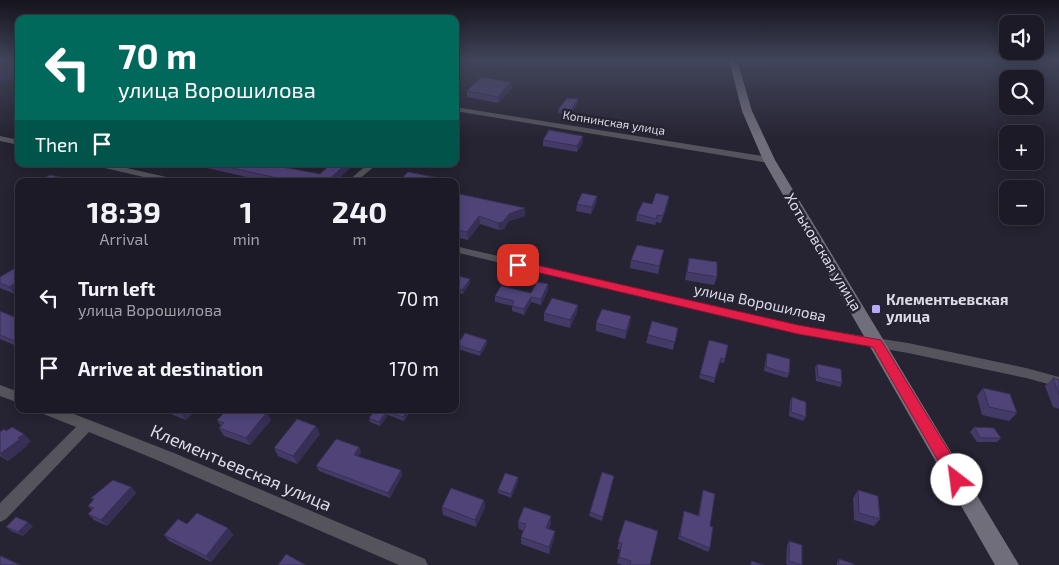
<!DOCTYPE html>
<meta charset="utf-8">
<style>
body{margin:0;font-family:"Exo 2",sans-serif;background:#25232e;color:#f1f3f6;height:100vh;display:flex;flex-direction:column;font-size:19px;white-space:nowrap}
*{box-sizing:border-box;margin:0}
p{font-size:16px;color:#a0a1a7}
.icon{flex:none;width:28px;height:28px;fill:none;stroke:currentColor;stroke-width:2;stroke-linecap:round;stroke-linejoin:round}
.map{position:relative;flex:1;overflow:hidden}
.side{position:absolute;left:15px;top:178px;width:444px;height:235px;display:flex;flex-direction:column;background:#1c1a26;border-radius:10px;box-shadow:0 2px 12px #0003,0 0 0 1px #3a3843}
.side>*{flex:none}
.guide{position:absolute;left:15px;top:15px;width:444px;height:152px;border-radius:10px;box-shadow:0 2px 12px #0003,0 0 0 1px #3a3843;background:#00695c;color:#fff;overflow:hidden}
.buttons{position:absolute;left:999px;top:15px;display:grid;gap:10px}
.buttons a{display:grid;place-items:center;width:45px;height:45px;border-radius:10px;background:#1c1a26;box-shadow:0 2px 12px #0003,0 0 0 1px #3a3843;font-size:25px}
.pin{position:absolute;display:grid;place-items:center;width:42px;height:42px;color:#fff;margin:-21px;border-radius:10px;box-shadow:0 2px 8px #0006}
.me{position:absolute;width:55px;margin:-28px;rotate:330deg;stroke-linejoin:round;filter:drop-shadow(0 0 4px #0008)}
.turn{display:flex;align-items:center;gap:18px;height:105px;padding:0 20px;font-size:22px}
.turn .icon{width:65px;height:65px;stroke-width:2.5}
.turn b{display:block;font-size:35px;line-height:42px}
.then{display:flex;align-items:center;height:48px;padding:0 20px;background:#0003;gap:10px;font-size:19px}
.eta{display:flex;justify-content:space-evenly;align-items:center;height:85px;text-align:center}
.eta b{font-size:30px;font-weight:700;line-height:35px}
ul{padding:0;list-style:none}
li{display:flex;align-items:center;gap:15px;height:70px;padding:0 20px}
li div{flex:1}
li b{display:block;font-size:19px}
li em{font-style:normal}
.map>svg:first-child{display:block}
.green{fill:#332758}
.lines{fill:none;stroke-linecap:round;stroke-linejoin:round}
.street{fill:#55545c;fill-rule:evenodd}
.secondary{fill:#706e7a;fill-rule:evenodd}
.wall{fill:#443a67}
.shaded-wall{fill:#372f54}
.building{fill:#4f4378;stroke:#372f54}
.route{fill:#e11d48;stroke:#92132f}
.poi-dot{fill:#b9abf7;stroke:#262332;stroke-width:2}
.labels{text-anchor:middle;stroke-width:5;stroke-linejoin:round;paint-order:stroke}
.far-street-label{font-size:12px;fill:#dcdbe5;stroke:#262332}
.street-label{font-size:15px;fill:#dcdbe5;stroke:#262332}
.poi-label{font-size:15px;font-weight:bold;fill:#dcdbe5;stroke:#262332;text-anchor:start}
.near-street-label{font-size:18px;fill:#dcdbe5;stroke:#262332}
</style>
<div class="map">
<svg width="1059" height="565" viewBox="0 0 1059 565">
<rect width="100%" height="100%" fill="#262332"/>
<polygon class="green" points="0,60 19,60 19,77 0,82"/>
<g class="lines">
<g class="street">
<polygon points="455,107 769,157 773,160 769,163 455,111"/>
<polygon points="0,136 19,140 19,145 0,141"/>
<polygon points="95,164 109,164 175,179 177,181 161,181 96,166"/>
<polygon points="368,164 377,164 357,181 348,181"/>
<polygon points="455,246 798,326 908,343 1026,368 1059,377 1059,387 1026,378 908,353 798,334 455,252"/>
<polygon points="0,385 19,392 19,403 0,396"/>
<polygon points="39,409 61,409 92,421 174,453 425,559 428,565 399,565 164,463 89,432 6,519 0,522 0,503 76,427 41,413"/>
</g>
<polygon class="secondary" points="729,60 737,60 752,111 775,160 1019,565 995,565 763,160 742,111"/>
</g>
<g class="wall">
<polygon points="511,82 512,88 498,103 467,97 467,91"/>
<polygon points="578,99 578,103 570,115 558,113 558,110"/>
<polygon points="19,117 19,126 17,125 13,119"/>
<polygon points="543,140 583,142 577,152 543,146"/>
<polygon points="189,164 266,164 320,174 353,165 336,181 265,181"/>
<polygon points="395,164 411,164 408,167"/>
<polygon points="455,193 525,216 509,221 504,229 499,230 480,224 468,240 455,237"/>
<polygon points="597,196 596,204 591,214 576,211 577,204"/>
<polygon points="669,196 668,203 661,223 656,222 655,225 636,221 637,214"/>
<polygon points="662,258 658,274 630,268 631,260"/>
<polygon points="689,258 717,277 714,285 685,280"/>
<polygon points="19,266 19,292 15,294 0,288 0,277"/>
<polygon points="470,279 470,283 463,294 455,292 455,280"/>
<polygon points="548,284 548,290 541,305 531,302 524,315 512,311 512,306 495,302 495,296 531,293"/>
<polygon points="578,305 577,312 570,328 544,321 544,313"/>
<polygon points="0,311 19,319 19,347 0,339"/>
<polygon points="596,323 630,324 625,339 596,331"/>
<polygon points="678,328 673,350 646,343 648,335"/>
<polygon points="709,340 725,359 724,363 719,362 714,383 699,378"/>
<polygon points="487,344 480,356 458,349 457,345"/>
<polygon points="767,353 789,374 787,378 764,371 766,357"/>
<polygon points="817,364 842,383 840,387 816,381 815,368"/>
<polygon points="1053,378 1059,380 1059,409 1053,407 1045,386"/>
<polygon points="983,388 1017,413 1009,421 982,415 977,396"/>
<polygon points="792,397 806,417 803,421 789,416 790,401"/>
<polygon points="162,409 197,409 186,420 163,411"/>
<polygon points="376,409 411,410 404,421 388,415 380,426 370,422 369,418"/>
<polygon points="217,420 271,420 250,445 224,436 219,428 221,426"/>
<polygon points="974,427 1001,438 997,442 977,442 970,432"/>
<polygon points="6,431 31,441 26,445 27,446 8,461 0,456 0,432"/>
<polygon points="320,434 297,464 278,456 274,448"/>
<polygon points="359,447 361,452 358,457 401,470 402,475 390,498 319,471 316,466"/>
<polygon points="614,476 602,521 589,516 590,512"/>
<polygon points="518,477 518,481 511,498 498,493 498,490"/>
<polygon points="131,487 136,493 107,526 94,520 88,514 92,510 88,506 93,500 91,498"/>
<polygon points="703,490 710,548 708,552 678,539 684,511 698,515 702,494"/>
<polygon points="858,490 880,519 874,526 854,520 853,498"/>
<polygon points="484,500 485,507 476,527 443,515 442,507"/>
<polygon points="551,516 551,524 549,529 555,531 554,539 549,554 521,544 521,537 523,531 519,529 518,522"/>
<polygon points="625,520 650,565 622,565 617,563 620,550 617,549"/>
<polygon points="187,524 228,528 233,535 211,562 169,541 164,535"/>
<polygon points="33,526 23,536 11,531 6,527"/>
<polygon points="789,541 802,565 789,565 786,564 787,545"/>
<polygon points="839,559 854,565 837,565 837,562"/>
</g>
<g class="shaded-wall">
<polygon points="511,82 512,88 498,103 498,97"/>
<polygon points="578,99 578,103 570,115 570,112"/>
<polygon points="583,136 583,142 577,152 577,146"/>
<polygon points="346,164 352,164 353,165 336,181 327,181"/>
<polygon points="597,196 596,204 591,214 592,207"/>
<polygon points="669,196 668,203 661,223 663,216"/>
<polygon points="525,208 525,216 509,221 504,229 499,230 498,223 509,214"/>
<polygon points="479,216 480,224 468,240 467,232"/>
<polygon points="470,279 470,283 463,294 462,290"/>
<polygon points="17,282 19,284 19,292 15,294 9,287"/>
<polygon points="548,284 548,290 541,305 541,299"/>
<polygon points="531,297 531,302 524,315 524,309"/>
<polygon points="578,305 577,312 570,328 570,320"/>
<polygon points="631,316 630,324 625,339 626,331"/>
<polygon points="487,340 487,344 480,356 480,352"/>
<polygon points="184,409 197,409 186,420 180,412"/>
<polygon points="408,409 411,409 411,410 404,421 403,417"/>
<polygon points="387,411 388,415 380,426 379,422"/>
<polygon points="267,412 271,420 250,445 246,438"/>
<polygon points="316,426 320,434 297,464 293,456"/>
<polygon points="24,434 31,441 26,445 27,446 8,461 0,454"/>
<polygon points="359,447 361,452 356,460 354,455"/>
<polygon points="401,470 402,475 390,498 388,493"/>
<polygon points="518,477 518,481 511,498 511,494"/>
<polygon points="131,487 136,493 107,526 101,520"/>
<polygon points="484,500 485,507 476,527 475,520"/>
<polygon points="551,516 551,524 546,536 546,528"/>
<polygon points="28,522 33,526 23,536 18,532"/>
<polygon points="228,528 233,535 211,562 206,556"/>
<polygon points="555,531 554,539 549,554 549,547"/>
</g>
<g class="building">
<polygon points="481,77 511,82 498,97 467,91"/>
<polygon points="567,98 578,99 570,112 558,110"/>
<polygon points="19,117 19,120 13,119"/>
<polygon points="549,130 583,136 577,146 543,140"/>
<polygon points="214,164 266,164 320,174 331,164 346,164 327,181 291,181"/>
<polygon points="408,172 444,179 442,181 399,181"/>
<polygon points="50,175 78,181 39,181"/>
<polygon points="455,193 525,208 509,214 503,222 498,223 479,216 467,232 455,229"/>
<polygon points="582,193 597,196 592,207 577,204"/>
<polygon points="656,193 669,196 663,216 657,215 656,219 637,214 643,202 652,204"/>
<polygon points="637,245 664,250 659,266 631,260"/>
<polygon points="689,258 717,262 717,277 687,272"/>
<polygon points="19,266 19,283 17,282 9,287 0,283 0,277"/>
<polygon points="458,276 470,279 462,290 455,288 455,280"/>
<polygon points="537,282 548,284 541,299 531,297 524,309 512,306 514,301 495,296 501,286 531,293"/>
<polygon points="552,298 578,305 570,320 544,313"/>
<polygon points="602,309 631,316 626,331 596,323"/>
<polygon points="0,311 19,319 19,343 0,335"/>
<polygon points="652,321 678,328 675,342 648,335"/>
<polygon points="465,333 487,340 480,352 457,345"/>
<polygon points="709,340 728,345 725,359 721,358 715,378 700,374"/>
<polygon points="767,353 790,359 789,374 766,367"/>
<polygon points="817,364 841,369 842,383 818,377"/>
<polygon points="1053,378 1059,380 1059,395"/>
<polygon points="983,388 1010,394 1017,413 989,407"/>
<polygon points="792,397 806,402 806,417 791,412"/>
<polygon points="172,409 184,409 180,412"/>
<polygon points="228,409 259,409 267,412 246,438 219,428 224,423 217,420"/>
<polygon points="376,409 408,409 403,417 387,411 379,422 369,418"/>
<polygon points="297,419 316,426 293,456 274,448"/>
<polygon points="12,427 24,434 18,438 20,439 0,454 0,432 4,429 6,431"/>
<polygon points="974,427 994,428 1001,438 980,438"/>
<polygon points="336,439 359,447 354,455 401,470 388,493 316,466"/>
<polygon points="602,472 614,476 603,517 590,512"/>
<polygon points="505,473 518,477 511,494 498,490"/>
<polygon points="113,480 131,487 101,520 88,514 94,508 88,506 94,499 91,498"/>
<polygon points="451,488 484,500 475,520 442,507"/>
<polygon points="703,490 715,494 710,526 713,527 710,548 680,536 684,511 699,516"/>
<polygon points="858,490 878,496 880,519 859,513"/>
<polygon points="524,507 551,516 546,528 555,531 549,547 521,537 526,524 518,522"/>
<polygon points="197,513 228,528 206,556 164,535 178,519 187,524"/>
<polygon points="16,517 28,522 18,532 6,527"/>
<polygon points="625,520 658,531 650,565 630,565 631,561 619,557 622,543 618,542"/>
<polygon points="789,541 802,545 802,565 789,561"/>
<polygon points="286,554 306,565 278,565"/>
<polygon points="1,556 20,565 0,565 0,557"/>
<polygon points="839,559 854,564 854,565 839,565"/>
<polygon points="751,561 764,565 751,565"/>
</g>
<linearGradient id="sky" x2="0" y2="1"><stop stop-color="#15131c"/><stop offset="0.43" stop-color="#41455a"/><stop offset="1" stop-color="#41455a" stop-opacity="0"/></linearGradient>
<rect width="1059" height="140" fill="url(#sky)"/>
<polygon class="route" points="518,261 798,325 881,340 963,474 965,480 963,485 957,487 952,485 873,347 798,334 515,267 513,265"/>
<rect class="poi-dot" x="871" y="304" width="10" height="10" rx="2.5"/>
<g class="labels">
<g class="far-street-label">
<text transform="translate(614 123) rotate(9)" y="4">Копнинская улица</text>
</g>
<g class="street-label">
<text transform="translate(823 252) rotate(59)" y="5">Хотьковская улица</text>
<text transform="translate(760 303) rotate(12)" y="5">улица Ворошилова</text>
</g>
<g class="poi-label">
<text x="886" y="305">Клементьевская<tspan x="886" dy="17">улица</tspan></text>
</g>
<g class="near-street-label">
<text transform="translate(241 468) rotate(23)" y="6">Клементьевская улица</text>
</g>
</g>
</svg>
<div class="buttons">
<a><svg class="icon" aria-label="sound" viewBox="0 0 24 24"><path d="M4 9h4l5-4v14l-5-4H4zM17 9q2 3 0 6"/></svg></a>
<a><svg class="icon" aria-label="search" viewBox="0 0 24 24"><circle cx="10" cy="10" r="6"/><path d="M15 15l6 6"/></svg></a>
<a>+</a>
<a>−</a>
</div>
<div class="pin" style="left:518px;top:265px;background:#d93025"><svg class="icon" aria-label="arrive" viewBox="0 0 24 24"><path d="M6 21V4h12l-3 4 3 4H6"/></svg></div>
<svg class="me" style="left:957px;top:480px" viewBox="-20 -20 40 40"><circle r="19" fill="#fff"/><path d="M0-13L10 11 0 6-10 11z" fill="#e11d48"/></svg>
<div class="guide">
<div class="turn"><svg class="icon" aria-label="left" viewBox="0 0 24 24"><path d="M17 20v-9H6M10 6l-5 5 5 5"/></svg><div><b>70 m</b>улица Ворошилова</div></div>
<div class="then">Then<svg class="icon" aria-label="arrive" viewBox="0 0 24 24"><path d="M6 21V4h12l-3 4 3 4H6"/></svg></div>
</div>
<section class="side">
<div class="eta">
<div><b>18:39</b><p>Arrival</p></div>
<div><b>1</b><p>min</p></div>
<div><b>240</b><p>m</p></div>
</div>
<ul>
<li><svg class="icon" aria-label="left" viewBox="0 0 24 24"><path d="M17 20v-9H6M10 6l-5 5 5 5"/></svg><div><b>Turn left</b><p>улица Ворошилова</p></div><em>70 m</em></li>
<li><svg class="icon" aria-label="arrive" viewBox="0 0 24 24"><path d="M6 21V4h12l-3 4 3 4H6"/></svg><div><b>Arrive at destination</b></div><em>170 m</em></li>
</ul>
</section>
</div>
